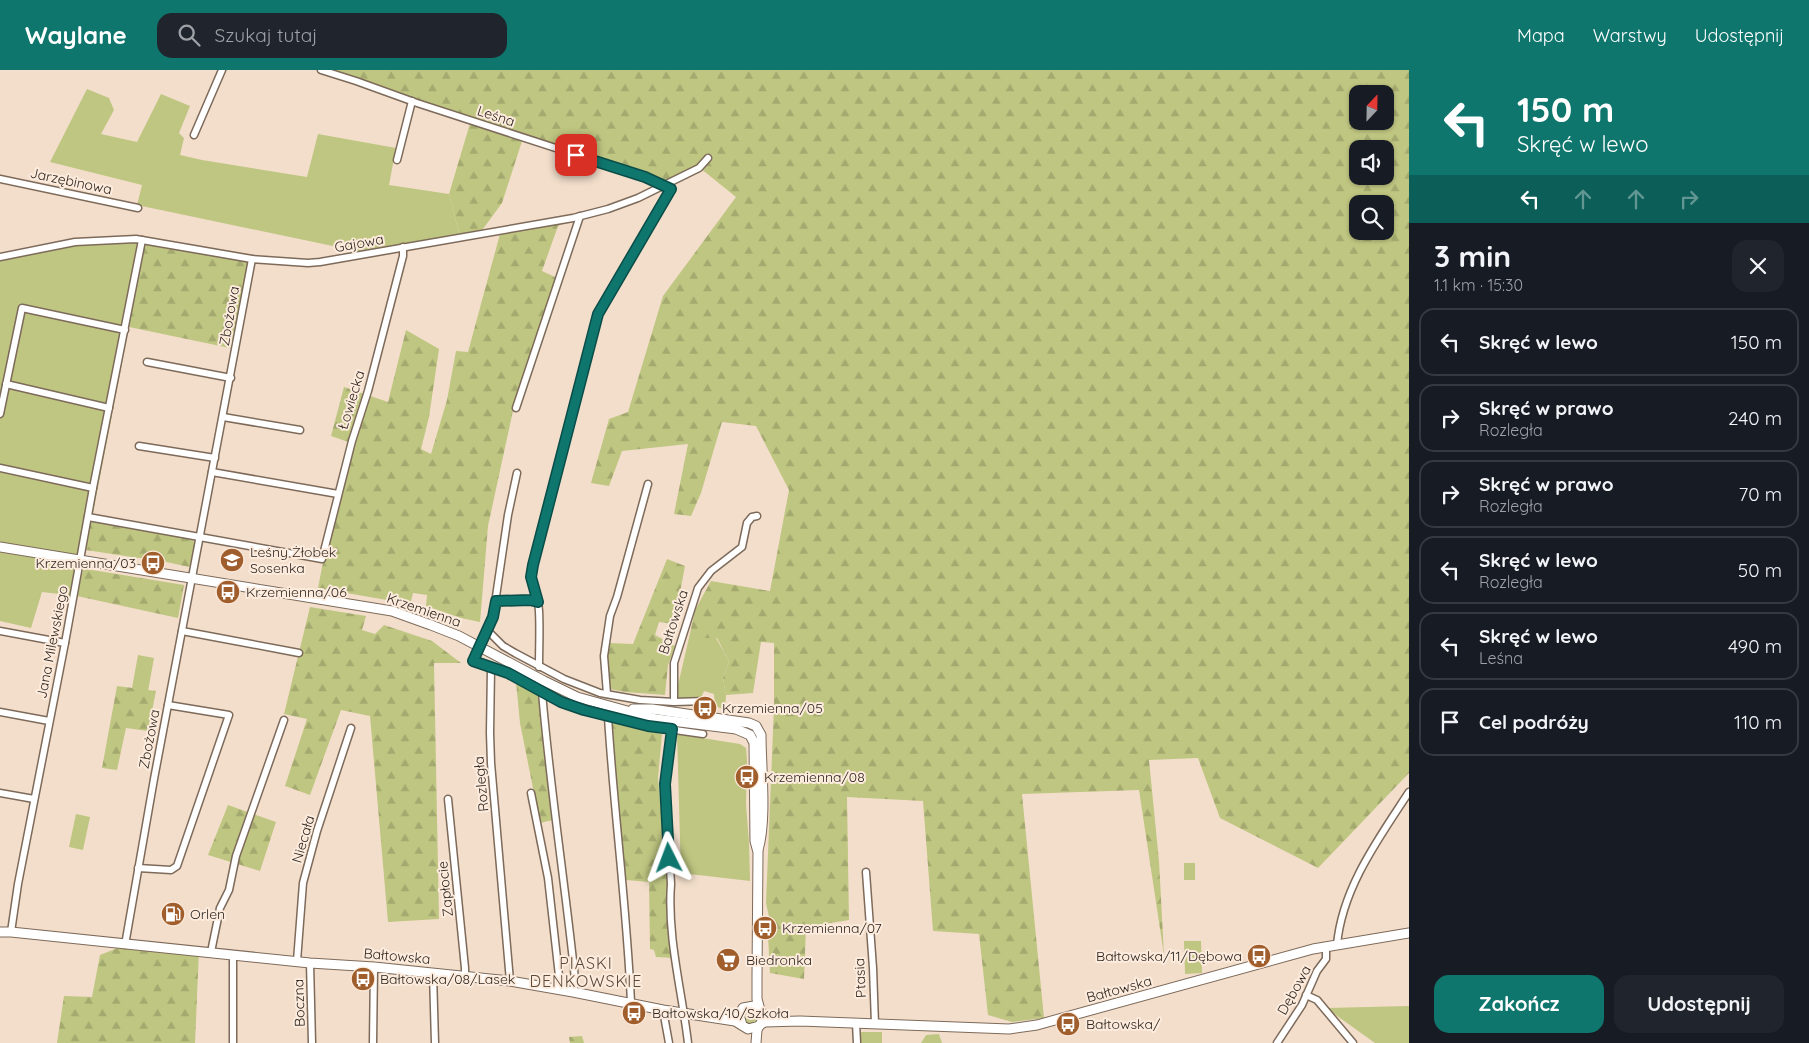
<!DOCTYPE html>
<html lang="pl">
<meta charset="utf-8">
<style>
body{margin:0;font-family:Quicksand,sans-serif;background:#20242c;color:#f1f3f6;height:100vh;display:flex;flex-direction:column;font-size:19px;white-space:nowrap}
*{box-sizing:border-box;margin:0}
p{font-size:16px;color:#9ea1a6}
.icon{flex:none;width:28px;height:28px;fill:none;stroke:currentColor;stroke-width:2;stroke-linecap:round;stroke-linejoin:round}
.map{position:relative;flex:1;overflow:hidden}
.sheet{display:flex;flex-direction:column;background:#171b24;width:400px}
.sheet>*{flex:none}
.banner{background:#0f766e;color:#fff;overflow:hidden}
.needle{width:32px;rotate:22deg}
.controls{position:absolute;left:1349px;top:15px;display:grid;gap:10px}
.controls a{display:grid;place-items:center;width:45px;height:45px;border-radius:10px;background:#171b24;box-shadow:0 1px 4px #0004;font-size:25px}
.pin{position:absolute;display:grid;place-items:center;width:42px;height:42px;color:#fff;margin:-21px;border-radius:10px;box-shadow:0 2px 8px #0006}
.me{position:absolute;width:55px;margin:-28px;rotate:357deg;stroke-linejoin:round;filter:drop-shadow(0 0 4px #0008)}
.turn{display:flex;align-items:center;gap:18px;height:105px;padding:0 25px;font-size:22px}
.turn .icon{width:65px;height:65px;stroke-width:2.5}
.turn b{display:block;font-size:35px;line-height:42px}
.lanes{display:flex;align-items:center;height:48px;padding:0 25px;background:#0003;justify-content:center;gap:25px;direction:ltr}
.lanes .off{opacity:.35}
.round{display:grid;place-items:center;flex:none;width:52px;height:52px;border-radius:15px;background:#20242c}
.head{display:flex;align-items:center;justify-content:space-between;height:85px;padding:0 25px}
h1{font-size:30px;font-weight:700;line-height:38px}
.button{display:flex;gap:10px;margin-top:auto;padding:10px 25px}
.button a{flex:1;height:58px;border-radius:15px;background:#0f766e;color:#fff;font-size:20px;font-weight:700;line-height:58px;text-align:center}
.button a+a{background:#20242c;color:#f1f3f6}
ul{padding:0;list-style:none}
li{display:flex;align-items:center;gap:15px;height:68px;margin:0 10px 8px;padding:0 15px;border:2px solid #363941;border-radius:15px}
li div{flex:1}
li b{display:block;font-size:19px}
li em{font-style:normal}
header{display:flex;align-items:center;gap:30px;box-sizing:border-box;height:70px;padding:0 25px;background:#0f766e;color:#fff}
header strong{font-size:24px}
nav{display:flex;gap:28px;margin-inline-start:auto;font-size:18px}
.search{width:350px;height:45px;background:#20242c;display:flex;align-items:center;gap:12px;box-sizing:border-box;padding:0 18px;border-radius:15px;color:#9ea1a6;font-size:19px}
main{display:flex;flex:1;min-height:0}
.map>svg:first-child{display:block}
.green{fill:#bfc681}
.forest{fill:url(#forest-firs);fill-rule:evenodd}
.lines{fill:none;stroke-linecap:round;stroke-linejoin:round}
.minor-casing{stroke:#7d6a5a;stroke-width:9}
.secondary-casing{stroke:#7d6a5a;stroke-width:11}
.minor{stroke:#fff;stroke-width:6}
.secondary{stroke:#fff;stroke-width:9}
.route-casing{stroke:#0a4d48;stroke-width:12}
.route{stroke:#0f766e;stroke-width:9}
.labels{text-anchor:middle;stroke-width:4;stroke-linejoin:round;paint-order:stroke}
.street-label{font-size:14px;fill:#2f2720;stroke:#fdecdd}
.poi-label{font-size:14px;fill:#2f2720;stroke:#fdecdd;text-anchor:start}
.quarter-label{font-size:16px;letter-spacing:1px;fill:#5c4b3b;stroke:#fdecdd}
</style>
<header>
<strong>Waylane</strong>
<div class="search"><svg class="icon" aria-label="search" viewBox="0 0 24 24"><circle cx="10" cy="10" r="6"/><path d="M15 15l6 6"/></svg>Szukaj tutaj</div>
<nav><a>Mapa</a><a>Warstwy</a><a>Udostępnij</a></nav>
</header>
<main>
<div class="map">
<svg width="1409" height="973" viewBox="0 0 1409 973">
<defs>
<pattern id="forest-firs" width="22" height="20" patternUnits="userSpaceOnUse" patternTransform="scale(1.25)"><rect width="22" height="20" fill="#bfc681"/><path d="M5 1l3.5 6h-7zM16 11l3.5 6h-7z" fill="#a4aa6f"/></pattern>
</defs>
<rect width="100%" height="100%" fill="#f3decb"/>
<g class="green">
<polygon points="87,19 109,28 114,40 101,64 137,72 161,24 190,36 179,63 184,68 180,85 202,90 307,107 318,64 396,78 389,115 449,124 460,167 371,184 137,135 142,115 50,92"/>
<polygon points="142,170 129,257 77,526 42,522 31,558 0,551 0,187 75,172"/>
<polygon points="689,568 716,568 729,591 723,608 726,625 725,640 715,636 714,624 704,621 701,628 678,629 678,615"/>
<polygon points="138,585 154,588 148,621 132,618"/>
<polygon points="677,664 740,674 746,678 747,690 746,734 749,773 750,811 681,803"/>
<polygon points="76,744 90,747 83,780 69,777"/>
<rect x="1184" y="793" width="11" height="17"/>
<polygon points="1184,871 1201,871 1202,903 1185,904"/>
<polygon points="1409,936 1409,973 1375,973 1326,938"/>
<circle cx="751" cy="948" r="6"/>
<rect x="860" y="962" width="22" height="11"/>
<polygon points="939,964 942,973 921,973 926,965"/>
</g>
<g class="forest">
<path d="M321 0H1409V703L1318 798 1220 748 1198 688 1149 690 1159 791 1164 885 1139 720 1022 724 1044 948 1012 952 988 945 979 864 933 861 923 731 847 727 849 850 806 857 804 909 770 903 768 866 771 856 766 833 774 636V573L761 572 753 623 726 625 723 608 729 591 717 568H689L695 540 711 511 770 521 789 420 756 356 722 352 701 423 691 446 674 444 688 374 622 381 609 416 591 413 609 349 628 342 663 226 736 127 700 98 663 115 523 68 502 133 480 163 580 146 558 156 542 201 557 208 514 336 488 456 480 552 461 548 426 536 427 525 413 523 410 535 398 532 318 518 323 492H325L354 374 331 366 344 317 388 332 406 260 439 279 429 347 421 379 431 384 447 330 456 281 468 282 500 164H480L460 167 449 124 471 50ZM1358 24H1385V51H1358ZM1358 79H1385V106H1358ZM1358 134H1385V161H1358Z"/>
<polygon points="142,170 252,189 230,278 129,257"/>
<polygon points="91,449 193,470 196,477 189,497 162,491 155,488 138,488 86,480"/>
<polygon points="667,489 685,496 674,554 659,552 655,565 675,576 668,595 665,625 625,622 610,619 607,582 609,573 633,574"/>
<polygon points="86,499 184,515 178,548 77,526 83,500"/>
<polygon points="310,537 366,546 362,560 375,564 384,555 432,571 461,593 434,593 439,849 388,852 370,646 341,640 310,725 285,716 307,649 284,644"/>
<polygon points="516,612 541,625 553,750 540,753 520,653"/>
<polygon points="117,616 156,621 148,661 126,658 117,700 102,698"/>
<polygon points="612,653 662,664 658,708 674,888 656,887 654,880 650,879 649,812 626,810 610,654"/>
<polygon points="228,735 276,752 260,801 208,785"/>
<polygon points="125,875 199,881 195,973 57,973 64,926 92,927 100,885"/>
<polygon points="582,966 584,973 570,973 569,967"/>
</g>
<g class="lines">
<g class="minor-casing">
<g id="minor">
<path d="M321 0 356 11 417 33 645 107 671 119 598 243 533 495C530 516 538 523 539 541 540 560 539 578 539 597"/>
<polyline points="194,65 222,0"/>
<polyline points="397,90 412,31"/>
<polyline points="0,109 138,138"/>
<polyline points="0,187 75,172 136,169 252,189 308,193 320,192 573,148 608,139 638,128 699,98 708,88"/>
<polyline points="147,292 231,308"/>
<polyline points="6,314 109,338"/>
<polyline points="516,338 580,146"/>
<polyline points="0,344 22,238 125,260"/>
<polyline points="223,347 300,360"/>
<polyline points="139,376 215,388"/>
<polyline points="0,398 93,418"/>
<polyline points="212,402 338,424"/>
<polyline points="517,403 508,445 493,547 473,591 508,603 561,632 584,640 647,656 703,664"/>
<polyline points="88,447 322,489 352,371 368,321 403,186 403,177"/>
<polyline points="496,531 530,530 538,532"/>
<polyline points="487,560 503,576 515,583 564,609 600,623 640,630 674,632 707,631"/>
<polyline points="0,561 65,573"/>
<polyline points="182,561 299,583"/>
<polyline points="491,598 490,663 491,693 510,911"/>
<path d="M542 622C550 718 565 813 575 909L573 922"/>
<polyline points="607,624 604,586 610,546 617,527 648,414"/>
<polyline points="674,632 674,593 698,518 711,501 742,477 747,453 752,447 757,446"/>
<polyline points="0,642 49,651"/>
<path d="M608 647C614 743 627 838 631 933"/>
<path d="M672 659 665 714 671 814C667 867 682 921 688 973"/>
<polyline points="0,723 34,729"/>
<polyline points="531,723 548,808 559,906 558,919"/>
<polyline points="448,729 465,898 465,906"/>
<polyline points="138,798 171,800 177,796 229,645 168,635"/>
<polyline points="866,802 873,898 875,954"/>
<polyline points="11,862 18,814 65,573 93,418 142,170"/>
<polyline points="125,875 154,709 252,189"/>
<path d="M1337 875C1342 818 1379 768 1409 722"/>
<polyline points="211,882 220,838 229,820 236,786 284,650"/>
<polyline points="233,885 233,973"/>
<polyline points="297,891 303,813 317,761 351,658"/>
<polyline points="310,893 312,973"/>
<polyline points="433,903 435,973"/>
<polyline points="1306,925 1317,930 1353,973"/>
<polyline points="663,940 669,973"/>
<polyline points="856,953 857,973"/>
<polyline points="373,973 374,897"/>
<polyline points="1277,973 1302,935 1317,901 1326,889 1326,877"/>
</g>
</g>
<g class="secondary-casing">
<g id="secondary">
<polyline points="0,477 392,541 431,555 459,566 544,611 577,627 656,649 736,659 750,665 754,673 755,771 758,782 757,906 757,929 760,940"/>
<path d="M633 639H652L749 653 756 656 761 665C761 697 767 750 758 780"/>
<polyline points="0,862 11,862 310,893 374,897 510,911 573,922 663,940 735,951 748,959 759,956 763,950 762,943 754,936 743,938 739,945 742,955"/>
<polyline points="761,954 765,952 800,951 1009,959 1037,955 1313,879 1409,863"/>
<polyline points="756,973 757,960 759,956"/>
</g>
</g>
<use href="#minor" class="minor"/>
<use href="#secondary" class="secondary"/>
</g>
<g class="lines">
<g class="route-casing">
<polyline id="route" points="576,85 645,107 671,119 598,244 533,495 531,507 538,532 530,530 496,531 493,547 473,591 508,603 561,632 584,640 648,656 672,659 665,714 669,788"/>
</g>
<use href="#route" class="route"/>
</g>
<defs>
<g id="school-disc" transform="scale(1.25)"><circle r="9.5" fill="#a15e2d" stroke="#fdecdd"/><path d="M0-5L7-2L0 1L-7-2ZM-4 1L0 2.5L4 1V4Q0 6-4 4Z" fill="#fff"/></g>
<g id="bus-disc" transform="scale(1.25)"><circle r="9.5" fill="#a15e2d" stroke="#fdecdd"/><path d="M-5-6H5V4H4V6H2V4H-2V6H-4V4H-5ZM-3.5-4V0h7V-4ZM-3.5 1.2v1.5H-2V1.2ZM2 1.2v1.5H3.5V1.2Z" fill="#fff"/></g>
<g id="fuel-disc" transform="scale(1.25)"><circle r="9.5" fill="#a15e2d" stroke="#fdecdd"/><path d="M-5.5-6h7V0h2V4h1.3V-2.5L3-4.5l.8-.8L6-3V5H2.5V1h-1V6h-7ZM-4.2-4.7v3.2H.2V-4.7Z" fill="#fff"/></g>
<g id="supermarket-disc" transform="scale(1.25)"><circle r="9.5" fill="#a15e2d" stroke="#fdecdd"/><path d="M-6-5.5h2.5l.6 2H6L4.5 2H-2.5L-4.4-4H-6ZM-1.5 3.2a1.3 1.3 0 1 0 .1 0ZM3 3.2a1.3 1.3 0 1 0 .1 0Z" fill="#fff"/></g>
</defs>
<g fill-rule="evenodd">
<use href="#school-disc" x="232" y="490"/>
<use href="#bus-disc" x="153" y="493"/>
<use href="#bus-disc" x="228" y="522"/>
<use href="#bus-disc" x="705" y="638"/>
<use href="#bus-disc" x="747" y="707"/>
<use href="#fuel-disc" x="173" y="844"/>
<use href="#bus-disc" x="765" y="858"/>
<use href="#bus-disc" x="1259" y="886"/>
<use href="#supermarket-disc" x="728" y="890"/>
<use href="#bus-disc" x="363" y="909"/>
<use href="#bus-disc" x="634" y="943"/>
<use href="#bus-disc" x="1068" y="954"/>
</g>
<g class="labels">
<g class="street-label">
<text transform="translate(496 46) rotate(18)" y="5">Leśna</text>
<text transform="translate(71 111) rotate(12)" y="5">Jarzębinowa</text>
<text transform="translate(359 173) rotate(-10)" y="5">Gajowa</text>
<text transform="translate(229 246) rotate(-80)" y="5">Zbożowa</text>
<text transform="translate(351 330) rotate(-73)" y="5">Łowiecka</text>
<text transform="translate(424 540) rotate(19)" y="5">Krzemienna</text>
<text transform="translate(673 552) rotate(-72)" y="5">Bałtowska</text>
<text transform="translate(52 572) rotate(-79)" y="5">Jana Milewskiego</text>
<text transform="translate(149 669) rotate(-79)" y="5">Zbożowa</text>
<text transform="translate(481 714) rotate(-95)" y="5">Rozległa</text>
<text transform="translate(303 769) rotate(-74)" y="5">Niecała</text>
<text transform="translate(445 819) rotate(-96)" y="5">Zapłocie</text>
<text transform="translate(397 886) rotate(5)" y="5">Bałtowska</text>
<text transform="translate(860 908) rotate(-93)" y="5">Ptasia</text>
<text transform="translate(1119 919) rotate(-15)" y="5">Bałtowska</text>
<text transform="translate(1294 920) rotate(-61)" y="5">Dębowa</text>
<text transform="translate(299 933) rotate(-92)" y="5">Boczna</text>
</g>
<g class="poi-label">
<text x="250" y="487">Leśny Żłobek<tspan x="250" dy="16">Sosenka</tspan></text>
<text x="136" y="498" text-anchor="end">Krzemienna/03</text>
<text x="246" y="527">Krzemienna/06</text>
<text x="722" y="643">Krzemienna/05</text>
<text x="764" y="712">Krzemienna/08</text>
<text x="190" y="849">Orlen</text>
<text x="782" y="863">Krzemienna/07</text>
<text x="1242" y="891" text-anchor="end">Bałtowska/11/Dębowa</text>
<text x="746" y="895">Biedronka</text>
<text x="380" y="914">Bałtowska/08/Lasek</text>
<text x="652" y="948">Bałtowska/10/Szkoła</text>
<text x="1086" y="959">Bałtowska/</text>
</g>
<g class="quarter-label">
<text x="586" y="899">PIASKI<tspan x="586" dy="18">DENKOWSKIE</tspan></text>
</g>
</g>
</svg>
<div class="controls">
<a><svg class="needle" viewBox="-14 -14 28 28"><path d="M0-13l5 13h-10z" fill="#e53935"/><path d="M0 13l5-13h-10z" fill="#9ea1a6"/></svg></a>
<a><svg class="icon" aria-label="sound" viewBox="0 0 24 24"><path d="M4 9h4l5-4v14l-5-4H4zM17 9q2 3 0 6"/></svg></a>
<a><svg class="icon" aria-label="search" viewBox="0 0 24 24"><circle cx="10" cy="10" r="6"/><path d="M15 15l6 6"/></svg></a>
</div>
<div class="pin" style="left:576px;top:85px;background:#d93025"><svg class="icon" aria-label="arrive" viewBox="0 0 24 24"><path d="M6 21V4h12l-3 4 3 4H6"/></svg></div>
<svg class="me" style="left:669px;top:788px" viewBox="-20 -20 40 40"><path d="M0-17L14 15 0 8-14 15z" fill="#0f766e" stroke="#fff" stroke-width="4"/></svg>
</div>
<section class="sheet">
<div class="banner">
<div class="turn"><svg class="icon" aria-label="left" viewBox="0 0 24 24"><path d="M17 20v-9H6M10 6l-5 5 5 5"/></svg><div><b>150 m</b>Skręć w lewo</div></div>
<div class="lanes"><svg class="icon" aria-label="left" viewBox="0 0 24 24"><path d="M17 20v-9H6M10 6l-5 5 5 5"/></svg><svg class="icon off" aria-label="ahead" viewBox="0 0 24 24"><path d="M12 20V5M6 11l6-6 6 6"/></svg><svg class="icon off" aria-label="ahead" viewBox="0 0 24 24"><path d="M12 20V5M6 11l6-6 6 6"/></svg><svg class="icon off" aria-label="right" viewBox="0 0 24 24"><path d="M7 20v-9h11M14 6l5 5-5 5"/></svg></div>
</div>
<div class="head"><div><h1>3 min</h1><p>1.1 km · 15:30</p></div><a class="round"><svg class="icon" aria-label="close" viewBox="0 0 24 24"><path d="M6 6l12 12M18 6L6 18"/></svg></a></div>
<ul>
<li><svg class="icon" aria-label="left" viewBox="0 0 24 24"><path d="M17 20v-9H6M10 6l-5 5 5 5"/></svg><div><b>Skręć w lewo</b></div><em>150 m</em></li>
<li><svg class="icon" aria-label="right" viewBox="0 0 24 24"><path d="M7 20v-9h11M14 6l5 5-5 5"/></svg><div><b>Skręć w prawo</b><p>Rozległa</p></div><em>240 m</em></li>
<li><svg class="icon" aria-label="right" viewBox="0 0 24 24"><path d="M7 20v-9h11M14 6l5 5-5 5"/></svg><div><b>Skręć w prawo</b><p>Rozległa</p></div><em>70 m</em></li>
<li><svg class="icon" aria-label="left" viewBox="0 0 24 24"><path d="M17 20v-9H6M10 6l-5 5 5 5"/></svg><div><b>Skręć w lewo</b><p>Rozległa</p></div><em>50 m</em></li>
<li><svg class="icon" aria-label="left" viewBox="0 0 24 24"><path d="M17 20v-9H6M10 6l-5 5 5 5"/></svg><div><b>Skręć w lewo</b><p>Leśna</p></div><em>490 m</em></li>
<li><svg class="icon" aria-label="arrive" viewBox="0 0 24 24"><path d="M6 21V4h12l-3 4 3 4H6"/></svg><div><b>Cel podróży</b></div><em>110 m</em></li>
</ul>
<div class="button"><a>Zakończ</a><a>Udostępnij</a></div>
</section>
</main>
